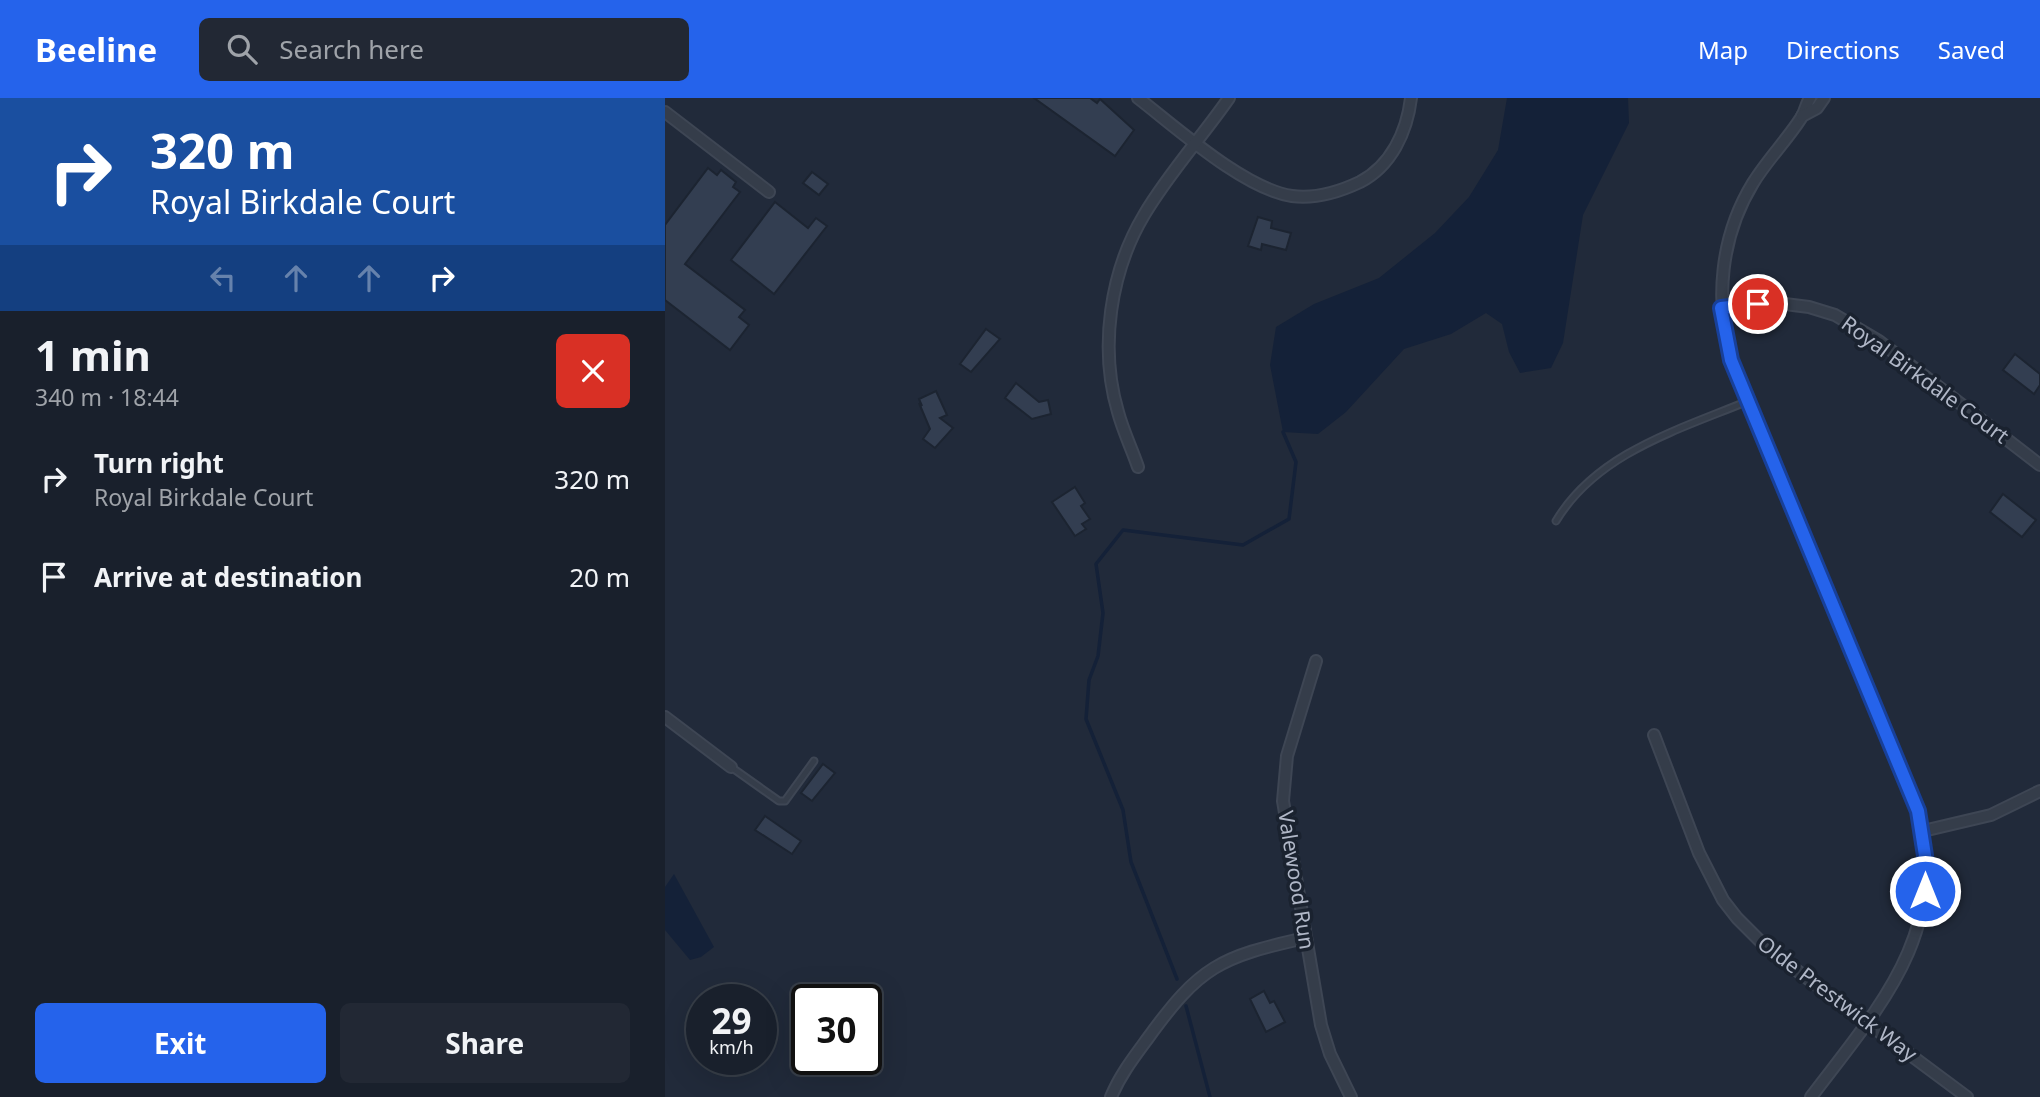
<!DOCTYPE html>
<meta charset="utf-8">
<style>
body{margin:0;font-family:"Noto Sans",sans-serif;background:#222834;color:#f1f3f6;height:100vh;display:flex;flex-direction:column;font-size:26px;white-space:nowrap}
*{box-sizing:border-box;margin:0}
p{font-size:23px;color:#9fa3a9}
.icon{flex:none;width:38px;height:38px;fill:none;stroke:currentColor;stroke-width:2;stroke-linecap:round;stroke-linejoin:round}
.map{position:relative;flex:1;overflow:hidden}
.drawer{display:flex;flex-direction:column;background:#19202c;width:665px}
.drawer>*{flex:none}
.hud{background:#1a4fa0;color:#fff;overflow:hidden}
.speed{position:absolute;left:21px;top:886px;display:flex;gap:14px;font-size:35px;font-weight:700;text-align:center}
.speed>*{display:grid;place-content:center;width:91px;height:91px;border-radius:50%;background:#19202c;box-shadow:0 7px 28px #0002,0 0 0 2px #373e48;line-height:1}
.speed small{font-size:18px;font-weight:400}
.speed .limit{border:4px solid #111;border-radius:10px;background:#fff;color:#111}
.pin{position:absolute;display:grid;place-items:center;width:60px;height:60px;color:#fff;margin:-30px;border:4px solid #fff;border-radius:50%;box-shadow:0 2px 7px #0007}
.me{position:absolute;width:77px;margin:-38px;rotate:0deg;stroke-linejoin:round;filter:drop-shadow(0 0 5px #0008)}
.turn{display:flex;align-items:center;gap:24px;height:147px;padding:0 35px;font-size:32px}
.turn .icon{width:91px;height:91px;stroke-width:2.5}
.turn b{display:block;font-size:49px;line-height:60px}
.lanes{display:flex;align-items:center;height:66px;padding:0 35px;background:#0003;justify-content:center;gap:35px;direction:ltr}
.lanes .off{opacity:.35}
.round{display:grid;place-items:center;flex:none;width:74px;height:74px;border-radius:10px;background:#222834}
.overview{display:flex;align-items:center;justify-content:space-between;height:119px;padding:0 35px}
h1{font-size:42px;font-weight:700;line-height:52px}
.cta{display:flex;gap:14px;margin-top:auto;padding:14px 35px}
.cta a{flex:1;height:80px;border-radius:10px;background:#2563eb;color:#fff;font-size:28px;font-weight:700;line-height:80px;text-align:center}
.cta a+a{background:#222834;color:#f1f3f6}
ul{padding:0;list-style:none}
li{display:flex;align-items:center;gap:21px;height:98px;padding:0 35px}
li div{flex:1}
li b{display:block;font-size:26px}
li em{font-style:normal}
header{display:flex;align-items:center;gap:42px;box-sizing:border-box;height:98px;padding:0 35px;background:#2563eb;color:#fff}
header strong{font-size:33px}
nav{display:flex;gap:38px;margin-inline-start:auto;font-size:24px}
.search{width:490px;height:63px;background:#222834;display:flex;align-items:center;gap:18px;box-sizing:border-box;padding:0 24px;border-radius:10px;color:#9fa3a9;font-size:26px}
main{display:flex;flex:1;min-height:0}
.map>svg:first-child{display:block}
.water{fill:#142138}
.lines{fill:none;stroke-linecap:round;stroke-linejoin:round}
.stream{stroke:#142138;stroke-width:3.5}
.building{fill:#333e51;stroke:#1c2431;stroke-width:2}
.service-casing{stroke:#3e4654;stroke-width:9}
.minor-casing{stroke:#3e4654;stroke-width:14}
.service{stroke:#353d4a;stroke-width:5}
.minor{stroke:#353d4a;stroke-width:10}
.route-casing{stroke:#184099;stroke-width:18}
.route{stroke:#2563eb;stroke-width:12}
.labels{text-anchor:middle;stroke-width:7;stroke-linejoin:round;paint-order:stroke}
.street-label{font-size:21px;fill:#b0b7c7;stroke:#1a222f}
</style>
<header>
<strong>Beeline</strong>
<div class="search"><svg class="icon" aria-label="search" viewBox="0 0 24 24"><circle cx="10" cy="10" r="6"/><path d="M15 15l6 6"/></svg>Search here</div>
<nav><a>Map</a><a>Directions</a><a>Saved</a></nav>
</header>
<main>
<section class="drawer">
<div class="hud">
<div class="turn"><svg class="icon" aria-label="right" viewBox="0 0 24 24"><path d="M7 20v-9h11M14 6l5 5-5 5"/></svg><div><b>320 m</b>Royal Birkdale Court</div></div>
<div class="lanes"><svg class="icon off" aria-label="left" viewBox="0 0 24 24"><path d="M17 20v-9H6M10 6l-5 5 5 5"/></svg><svg class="icon off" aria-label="ahead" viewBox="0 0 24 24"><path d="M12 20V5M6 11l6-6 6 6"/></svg><svg class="icon off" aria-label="ahead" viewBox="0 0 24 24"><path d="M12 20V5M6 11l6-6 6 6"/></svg><svg class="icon" aria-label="right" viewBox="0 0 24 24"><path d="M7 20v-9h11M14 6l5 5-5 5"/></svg></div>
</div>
<div class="overview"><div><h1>1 min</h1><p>340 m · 18:44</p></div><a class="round" style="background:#d93025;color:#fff"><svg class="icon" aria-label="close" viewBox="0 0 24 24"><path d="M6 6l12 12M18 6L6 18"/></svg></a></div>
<ul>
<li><svg class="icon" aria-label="right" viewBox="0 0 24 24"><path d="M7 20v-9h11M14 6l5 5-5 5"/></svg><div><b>Turn right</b><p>Royal Birkdale Court</p></div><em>320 m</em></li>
<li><svg class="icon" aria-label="arrive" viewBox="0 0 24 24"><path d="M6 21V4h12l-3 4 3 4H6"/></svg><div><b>Arrive at destination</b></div><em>20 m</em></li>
</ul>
<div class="cta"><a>Exit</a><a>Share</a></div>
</section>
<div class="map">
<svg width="1375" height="999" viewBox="0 0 1375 999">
<rect width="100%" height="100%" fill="#212a3a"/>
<g class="water">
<polygon points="842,0 963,0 964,25 918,117 898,245 886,270 855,275 844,254 837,226 821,215 786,236 739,251 681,314 653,336 618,334 605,267 611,229 649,206 714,180 770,135 804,99 833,52"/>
<polygon points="9,776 49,849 36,859 25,862 0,832 0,789"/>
</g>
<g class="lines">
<g class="stream">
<polyline points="512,881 466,764 458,712 421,621 424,582 433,558 438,515 431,466 458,432 578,447 624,421 631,364 618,334"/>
<polyline points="521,908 545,999"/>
</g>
</g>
<g class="building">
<polygon points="369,0 425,0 432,5 435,1 469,32 450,58"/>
<polygon points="43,70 52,77 56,72 71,84 68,89 75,94 20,166 80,212 74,219 84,227 65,252 0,202 0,127"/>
<polygon points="147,74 163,86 154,97 138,85"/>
<polygon points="110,104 143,130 151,120 162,128 109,196 66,162"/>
<polygon points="593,119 607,123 606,130 626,135 621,152 597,146 596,152 583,148"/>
<polygon points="321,231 335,241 306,274 295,266"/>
<polygon points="1350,256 1375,276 1375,287 1369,296 1338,272"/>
<polygon points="351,285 374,304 383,302 386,316 367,321 340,300"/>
<polygon points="271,293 282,317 275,320 288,330 270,350 258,341 265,331 254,305 257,308 254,301"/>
<polygon points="410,389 420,405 416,408 425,421 417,426 421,431 410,438 387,404"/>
<polygon points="1338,396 1371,422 1357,439 1325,414"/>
<polygon points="158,666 170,675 147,703 136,695"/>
<polygon points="100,718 136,743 127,756 90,732"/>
<polygon points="599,893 605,905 609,903 620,924 601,934 585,901"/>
</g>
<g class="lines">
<g class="service-casing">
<g id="service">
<path d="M891 423C932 355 1013 332 1083 303"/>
<polyline points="66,669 114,703 120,703 149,663"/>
</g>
</g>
<g class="minor-casing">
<g id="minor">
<path d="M473 0C512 30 579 91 627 98 650 101 674 94 695 84 726 68 742 34 746 0"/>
<path d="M1145 0C1141 6 1140 14 1136 20 1122 42 1102 62 1088 85 1055 139 1050 202 1066 262L1253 713C1285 835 1214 909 1146 999"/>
<polyline points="0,14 104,94"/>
<polyline points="1137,18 1152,10 1159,0"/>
<polyline points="1056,210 1120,206 1144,209 1170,217 1214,243 1375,367"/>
<path d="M473 369C467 351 458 333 453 314 434 250 445 174 479 117 503 76 537 39 564 0"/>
<polyline points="651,563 622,658 618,703 656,927 665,956 686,999"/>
<polyline points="0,619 66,669"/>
<polyline points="989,637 1034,755 1058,802 1072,820 1103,851 1302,999"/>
<polyline points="1258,733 1326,717 1375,693"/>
<path d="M446 999C455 977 469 959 483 940 535 868 555 859 640 840"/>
</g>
</g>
<use href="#service" class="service"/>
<use href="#minor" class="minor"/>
</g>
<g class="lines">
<g class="route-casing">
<polyline id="route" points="1093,206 1056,210 1066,262 1253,713 1261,764 1260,793"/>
</g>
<use href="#route" class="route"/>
</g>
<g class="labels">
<g class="street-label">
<text transform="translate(1260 282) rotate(36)" y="7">Royal Birkdale Court</text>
<text transform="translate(631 782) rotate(81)" y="7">Valewood Run</text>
<text transform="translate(1172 901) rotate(37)" y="7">Olde Prestwick Way</text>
</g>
</g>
</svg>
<div class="speed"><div>29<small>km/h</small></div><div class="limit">30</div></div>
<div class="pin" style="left:1093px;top:206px;background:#d93025"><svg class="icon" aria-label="arrive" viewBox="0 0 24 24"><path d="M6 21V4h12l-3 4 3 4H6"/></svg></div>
<svg class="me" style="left:1260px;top:793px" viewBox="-20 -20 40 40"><circle r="17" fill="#2563eb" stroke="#fff" stroke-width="3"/><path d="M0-11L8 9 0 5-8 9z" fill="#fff"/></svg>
</div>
</main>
